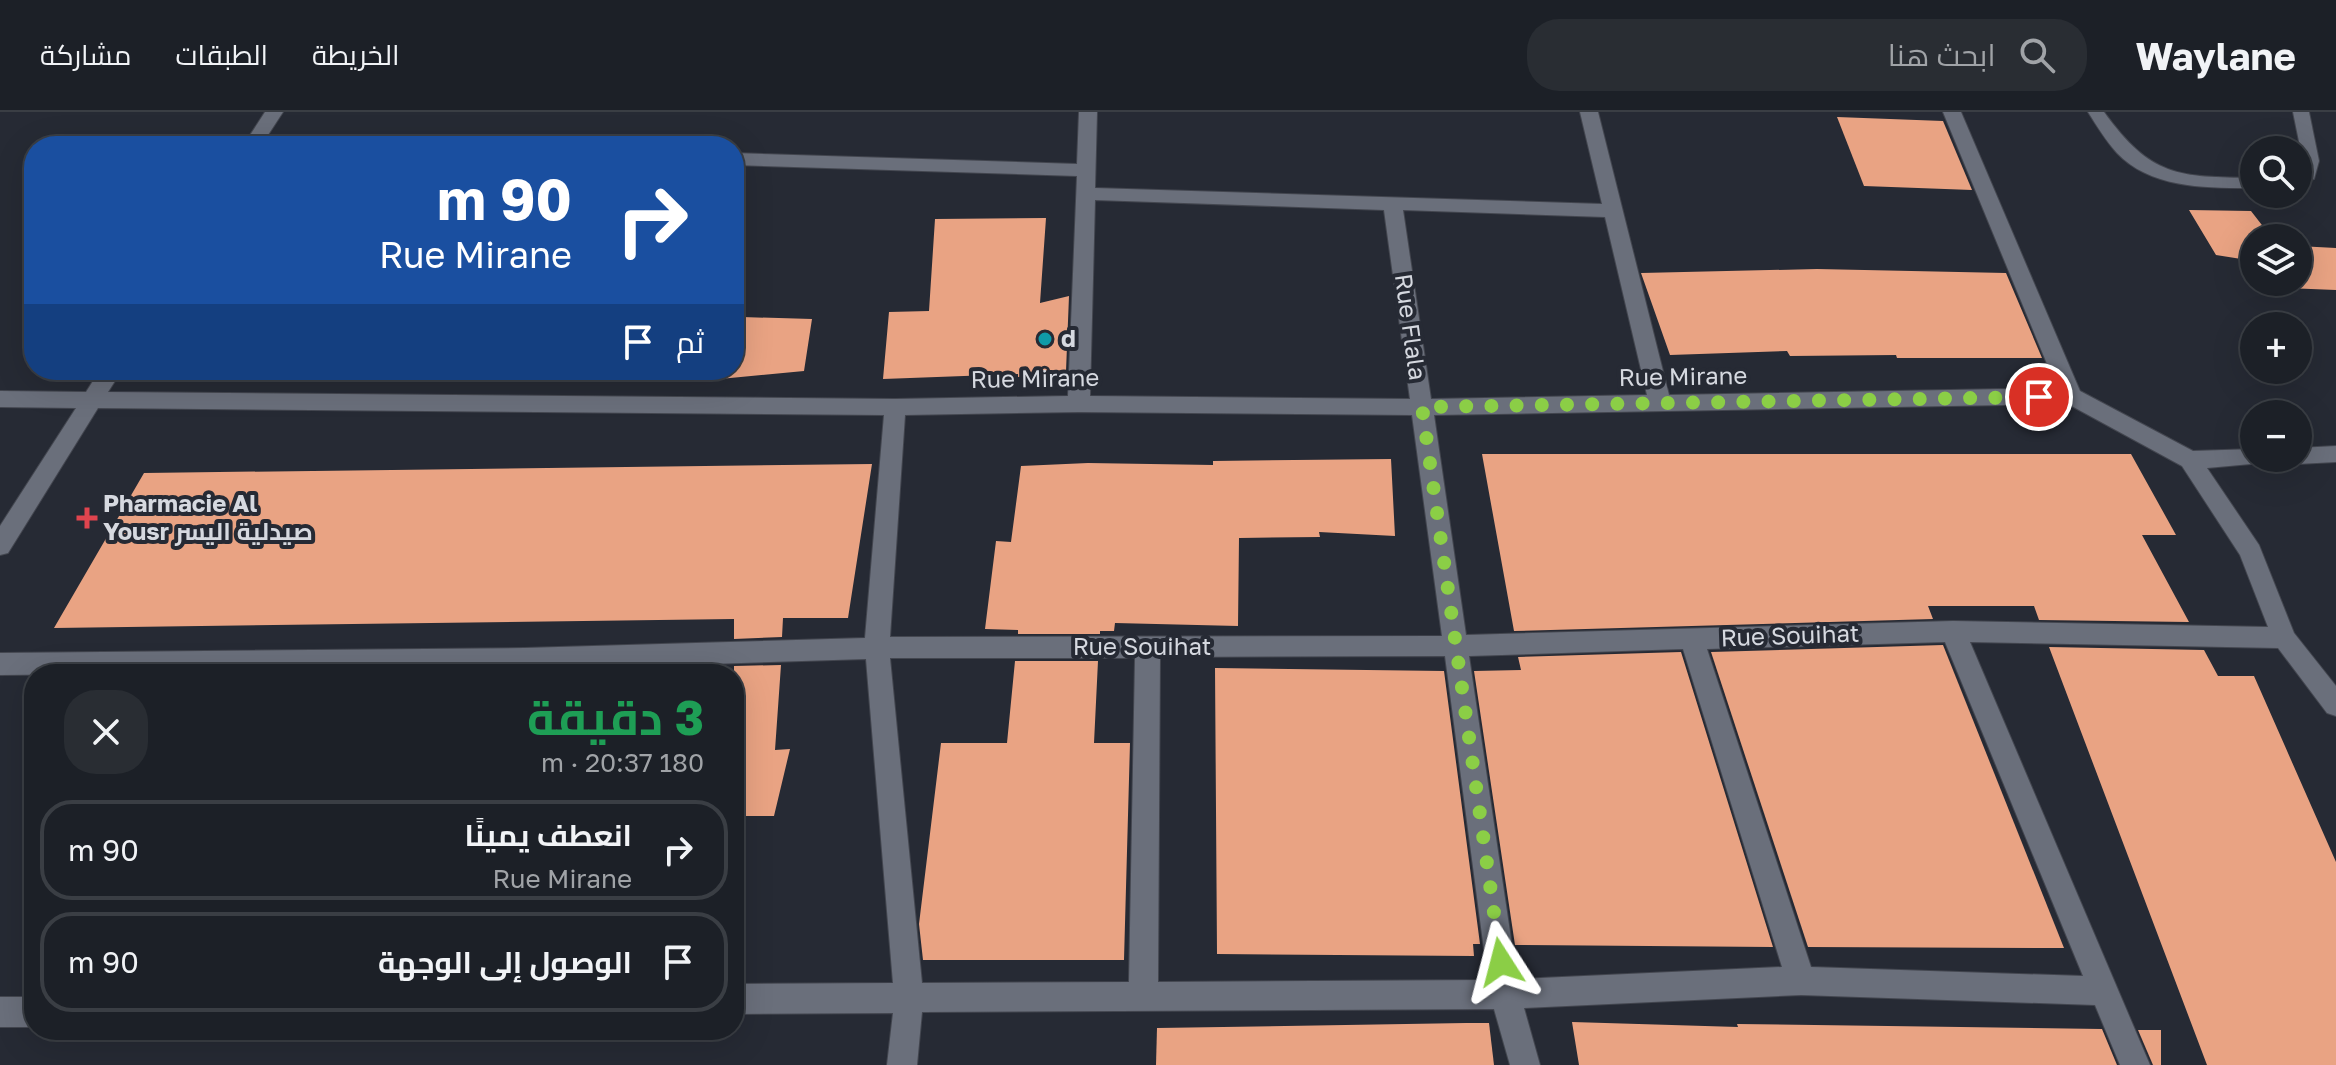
<!DOCTYPE html>
<html lang="ar">
<meta charset="utf-8">
<style>
body{margin:0;font-family:"Golos Text",Cairo,sans-serif;background:#292d33;color:#f1f3f6;direction:rtl;height:100vh;display:flex;flex-direction:column;font-size:30px;white-space:nowrap}
*{box-sizing:border-box;margin:0}
p{font-size:26px;color:#a0a3a7}
.icon{flex:none;width:44px;height:44px;fill:none;stroke:currentColor;stroke-width:2;stroke-linecap:round;stroke-linejoin:round}
.map{position:relative;flex:1;overflow:hidden;direction:ltr}
.details{position:absolute;left:24px;top:552px;width:720px;height:376px;display:flex;flex-direction:column;background:#1c2027;border-radius:32px;box-shadow:0 8px 32px #0002,0 0 0 2px #3a3e44;direction:rtl}
.details>*{flex:none}
.guide{position:absolute;left:24px;top:24px;width:720px;height:244px;border-radius:32px;box-shadow:0 8px 32px #0002,0 0 0 2px #3a3e44;direction:rtl;background:#1a4fa0;color:#fff;overflow:hidden}
.tools{position:absolute;left:2240px;top:24px;display:grid;gap:16px}
.tools a{display:grid;place-items:center;width:72px;height:72px;border-radius:50%;background:#1c2027;box-shadow:0 8px 32px #0002,0 0 0 2px #3a3e44;font-size:40px}
.pin{position:absolute;display:grid;place-items:center;width:68px;height:68px;color:#fff;margin:-34px;border:4px solid #fff;border-radius:50%;box-shadow:0 2px 8px #0007}
.me{position:absolute;width:88px;margin:-44px;rotate:351deg;stroke-linejoin:round;filter:drop-shadow(0 0 6px #0008)}
.turn{display:flex;align-items:center;gap:28px;height:168px;padding:0 40px;font-size:36px}
.turn .icon{width:104px;height:104px;stroke-width:2.5}
.turn b{display:block;font-size:56px;line-height:68px}
.then{display:flex;align-items:center;height:76px;padding:0 40px;background:#0003;gap:16px;font-size:30px}
.round{display:grid;place-items:center;flex:none;width:84px;height:84px;border-radius:32px;background:#292d33}
.summary{display:flex;align-items:center;justify-content:space-between;height:136px;padding:0 40px}
h1{font-size:48px;font-weight:700;line-height:60px;color:#1e9e55}
ul{padding:0;list-style:none}
li{display:flex;align-items:center;gap:24px;height:100px;margin:0 16px 12px;padding:0 24px;border:4px solid #3a3e44;border-radius:32px}
li div{flex:1}
li b{display:block;font-size:30px}
li em{font-style:normal}
header{display:flex;align-items:center;gap:48px;box-sizing:border-box;height:112px;padding:0 40px;background:#1c2027;border-bottom:2px solid #3a3e44}
header strong{font-size:38px}
nav{display:flex;gap:44px;margin-inline-start:auto;font-size:28px}
.search{width:560px;height:72px;background:#292d33;display:flex;align-items:center;gap:20px;box-sizing:border-box;padding:0 28px;border-radius:32px;color:#a0a3a7;font-size:30px}
.map>svg:first-child{display:block}
.building{fill:#e9a383}
.lines{fill:none;stroke-linecap:round;stroke-linejoin:round}
.lane-casing{stroke:#43464f;stroke-width:2}
.street-casing{stroke:#43464f;stroke-width:2}
.lane{fill:#6a6f7b;fill-rule:evenodd}
.street{fill:#6a6f7b;fill-rule:evenodd}
.route{stroke:#8bce46;stroke-width:14;stroke-dasharray:0 25.2}
.culture-dot{fill:#0f9aa8;stroke:#262a34;stroke-width:3}
.health-dot{fill:#e0444e;stroke:#262a34;stroke-width:3}
.labels{text-anchor:middle;stroke-width:8;stroke-linejoin:round;paint-order:stroke}
.street-label{font-size:24px;fill:#d6d9e0;stroke:#262a34}
.poi-label{font-size:24px;font-weight:bold;fill:#d6d9e0;stroke:#262a34;text-anchor:start}
</style>
<header>
<strong>Waylane</strong>
<div class="search"><svg class="icon" aria-label="search" viewBox="0 0 24 24"><circle cx="10" cy="10" r="6"/><path d="M15 15l6 6"/></svg>ابحث هنا</div>
<nav><a>الخريطة</a><a>الطبقات</a><a>مشاركة</a></nav>
</header>
<div class="map">
<svg width="2336" height="953" viewBox="0 0 2336 953">
<rect width="100%" height="100%" fill="#262a34"/>
<g class="building">
<polygon points="1837,5 1943,9 1972,78 1864,74"/>
<polygon points="2189,98 2251,99 2272,126 2254,126 2254,149 2216,143"/>
<polygon points="1046,106 1040,191 1069,184 1066,259 1018,265 1018,262 883,267 889,200 929,199 935,107"/>
<polygon points="2298,134 2336,136 2336,178 2284,176 2282,170 2298,170"/>
<polygon points="1817,157 2006,161 2042,246 1897,246 1896,243 1790,244 1787,239 1670,243 1641,161"/>
<polygon points="742,205 812,207 804,259 720,267 724,258 734,258 734,228"/>
<polygon points="1482,342 2131,342 2176,423 2142,423 2189,510 2039,508 2034,494 1928,494 1933,507 1514,519"/>
<polygon points="1391,347 1395,424 1319,420 1320,425 1239,426 1238,514 1115,511 1114,519 1100,519 1100,522 1018,522 1018,518 985,517 996,429 1011,430 1021,354 1088,351 1213,353 1213,349"/>
<polygon points="872,352 848,506 783,506 782,525 734,527 734,507 54,516 144,361"/>
<polygon points="1943,533 2064,836 1808,835 1711,540"/>
<polygon points="2049,535 2204,538 2218,564 2254,564 2336,750 2336,953 2207,953"/>
<polygon points="1681,540 1773,835 1515,833 1474,559 1521,558 1518,545"/>
<polygon points="1015,549 1098,549 1094,631 1130,631 1124,848 923,848 919,812 941,631 1007,631"/>
<polygon points="781,553 775,638 790,637 774,704 734,704 734,554"/>
<polygon points="1215,556 1444,559 1480,832 1473,832 1474,844 1217,842"/>
<polygon points="1572,910 1738,915 1737,912 2102,917 2117,953 1579,953"/>
<polygon points="1466,911 1489,911 1494,953 1156,953 1157,916"/>
<polygon points="2138,918 2161,918 2161,953 2153,953"/>
</g>
<g class="lines">
<g class="lane-casing">
<g id="lane">
<path d="M2088 0H2104C2151 65 2178 65 2254 66V76C2208 76 2151 77 2117 41 2106 29 2097 14 2088 0Z"/>
<polygon points="2293,0 2309,0 2319,49 2314,67 2298,71 2303,49"/>
</g>
</g>
<g class="street-casing">
<g id="street">
<polygon points="265,0 283,0 266,26 342,28 351,34 243,34"/>
<path d="M1079 0H1097L1095 76 1602 92 1580 0H1598L1669 283 2057 276 1943 0H1961L2080 279 2193 339 2254 337V346H2265L2262 351 2207 356 2259 433 2294 521 2336 574V604L2327 601 2278 536 1970 530 2150 953H2120L2095 893 1801 883 1524 896 1540 953H1510L1494 897 922 900 917 953H887L893 901 734 902V872L893 871 866 547 524 558 0 563V541L524 536 865 526 884 303 98 296 8 441 0 443V414L76 296 0 295V279L86 280 100 258H122L108 280 895 287 1068 284 1077 64 734 53V41L1077 52ZM1095 88 1384 98 1410 287 1090 284ZM1403 98 1605 105 1647 283 1431 287ZM2068 292 2182 354 2240 443 2268 515 1953 509 1466 523 1434 303ZM1079 300 1412 303 1442 524 890 525 905 303ZM1945 530 2083 864 1811 855 1707 537ZM1683 537 1782 855 1517 867 1469 544ZM1445 544 1488 868 1158 870 1160 545ZM890 546H1135L1129 870 922 871Z"/>
<polygon points="2336,334 2336,350 2298,352 2288,346 2298,346 2298,336"/>
<rect x="0" y="885" width="34" height="30"/>
</g>
</g>
<use href="#lane" class="lane"/>
<use href="#street" class="street"/>
</g>
<g class="lines">
<polyline class="route" points="1501,850 1422,295 2039,285"/>
</g>
<circle class="culture-dot" cx="1045" cy="227" r="8"/>
<path class="health-dot" d="M83 394h8v8h8v8h-8v8h-8v-8h-8v-8h8z"/>
<g class="labels">
<g class="street-label">
<text transform="translate(1410 215) rotate(82)" y="8">Rue Flala</text>
<text transform="translate(1683 265) rotate(-1)" y="8">Rue Mirane</text>
<text transform="translate(1035 267) rotate(-1)" y="8">Rue Mirane</text>
<text transform="translate(1790 524) rotate(-2)" y="8">Rue Souihat</text>
<text x="1142" y="543">Rue Souihat</text>
</g>
<g class="poi-label">
<text x="1061" y="235">d</text>
<text x="103" y="400">Pharmacie Al<tspan x="103" dy="28">Yousr صيدلية اليسر</tspan></text>
</g>
</g>
</svg>
<div class="tools">
<a><svg class="icon" aria-label="search" viewBox="0 0 24 24"><circle cx="10" cy="10" r="6"/><path d="M15 15l6 6"/></svg></a>
<a><svg class="icon" aria-label="layers" viewBox="0 0 24 24"><path d="M12 4l9 5-9 5-9-5zM3 14l9 5 9-5"/></svg></a>
<a>+</a>
<a>−</a>
</div>
<div class="pin" style="left:2039px;top:285px;background:#d93025"><svg class="icon" aria-label="arrive" viewBox="0 0 24 24"><path d="M6 21V4h12l-3 4 3 4H6"/></svg></div>
<svg class="me" style="left:1501px;top:850px" viewBox="-20 -20 40 40"><path d="M0-17L14 15 0 8-14 15z" fill="#8bce46" stroke="#fff" stroke-width="4"/></svg>
<div class="guide">
<div class="turn"><svg class="icon" aria-label="right" viewBox="0 0 24 24"><path d="M7 20v-9h11M14 6l5 5-5 5"/></svg><div><b>90 m</b>Rue Mirane</div></div>
<div class="then">ثم<svg class="icon" aria-label="arrive" viewBox="0 0 24 24"><path d="M6 21V4h12l-3 4 3 4H6"/></svg></div>
</div>
<section class="details">
<div class="summary"><div><h1>3 دقيقة</h1><p>180 m · 20:37</p></div><a class="round"><svg class="icon" aria-label="close" viewBox="0 0 24 24"><path d="M6 6l12 12M18 6L6 18"/></svg></a></div>
<ul>
<li><svg class="icon" aria-label="right" viewBox="0 0 24 24"><path d="M7 20v-9h11M14 6l5 5-5 5"/></svg><div><b>انعطف يمينًا</b><p>Rue Mirane</p></div><em>90 m</em></li>
<li><svg class="icon" aria-label="arrive" viewBox="0 0 24 24"><path d="M6 21V4h12l-3 4 3 4H6"/></svg><div><b>الوصول إلى الوجهة</b></div><em>90 m</em></li>
</ul>
</section>
</div>
